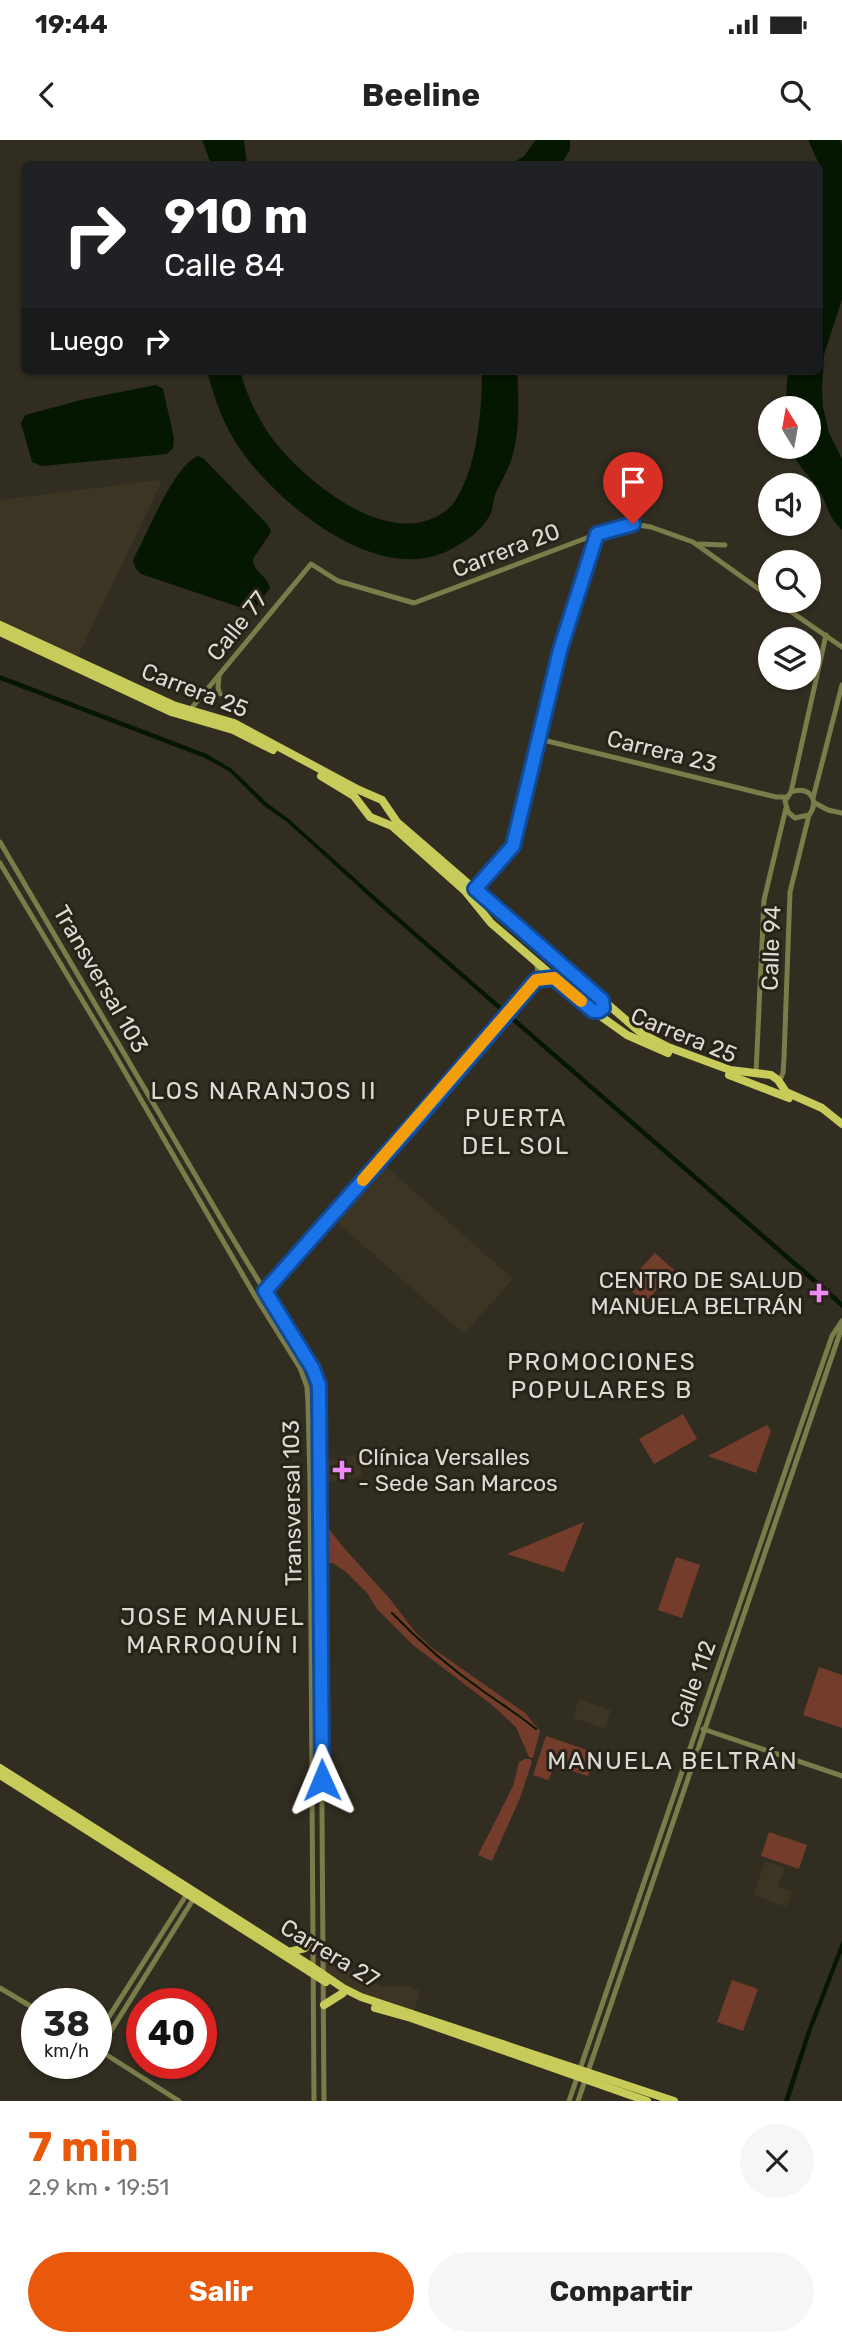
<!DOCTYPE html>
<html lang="es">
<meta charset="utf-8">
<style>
body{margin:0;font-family:Rubik,sans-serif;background:#f6f6f6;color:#222;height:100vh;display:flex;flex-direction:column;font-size:26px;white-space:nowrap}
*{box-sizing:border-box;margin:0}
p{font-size:23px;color:#767676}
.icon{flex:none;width:38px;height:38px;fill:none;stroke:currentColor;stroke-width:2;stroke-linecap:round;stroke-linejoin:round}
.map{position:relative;height:1961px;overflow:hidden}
.panel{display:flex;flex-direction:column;background:#fff;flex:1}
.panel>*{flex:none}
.top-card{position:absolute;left:21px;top:21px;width:802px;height:214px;border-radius:10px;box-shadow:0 2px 5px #0004;background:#202124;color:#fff;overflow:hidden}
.needle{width:46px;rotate:349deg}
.tools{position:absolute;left:758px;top:256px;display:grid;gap:14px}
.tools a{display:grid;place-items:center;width:63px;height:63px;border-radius:50%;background:#fff;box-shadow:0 2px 5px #0004;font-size:35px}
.speed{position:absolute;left:21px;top:1848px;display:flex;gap:14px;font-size:35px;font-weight:700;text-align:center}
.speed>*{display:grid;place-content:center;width:91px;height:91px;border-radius:50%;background:#fff;box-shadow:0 2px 5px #0004;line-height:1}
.speed small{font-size:18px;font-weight:400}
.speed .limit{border:10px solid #d22;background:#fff;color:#111}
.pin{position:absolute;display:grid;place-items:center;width:60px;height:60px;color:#fff;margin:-72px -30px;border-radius:50% 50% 50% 0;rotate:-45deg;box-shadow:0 0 7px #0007}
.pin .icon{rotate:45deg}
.me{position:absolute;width:77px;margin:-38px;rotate:359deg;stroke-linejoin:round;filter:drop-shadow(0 0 5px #0008)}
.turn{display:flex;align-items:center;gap:24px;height:147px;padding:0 28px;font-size:32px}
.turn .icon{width:91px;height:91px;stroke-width:2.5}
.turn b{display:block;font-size:49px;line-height:60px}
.then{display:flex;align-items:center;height:66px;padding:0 28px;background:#0003;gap:14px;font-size:26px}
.round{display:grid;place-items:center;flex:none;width:74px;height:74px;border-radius:37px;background:#f6f6f6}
.headline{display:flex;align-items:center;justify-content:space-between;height:119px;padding:0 28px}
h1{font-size:42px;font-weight:700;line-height:52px;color:#ea580c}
.cta{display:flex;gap:14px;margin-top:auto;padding:14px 28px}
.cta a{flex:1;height:80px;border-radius:42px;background:#ea580c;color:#fff;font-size:28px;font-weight:700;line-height:80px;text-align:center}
.cta a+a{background:#f6f6f6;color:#222}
.status{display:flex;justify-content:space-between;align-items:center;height:49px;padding:0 35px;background:#fff;direction:ltr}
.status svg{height:19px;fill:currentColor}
header{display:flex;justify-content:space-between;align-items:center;height:91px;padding:0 28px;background:#fff;font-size:32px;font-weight:700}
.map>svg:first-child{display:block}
.built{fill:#3d3523}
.green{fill:#743c2a}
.water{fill:#051700}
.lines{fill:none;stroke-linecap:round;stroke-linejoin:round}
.stream{stroke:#051700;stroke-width:2}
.minor{stroke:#7a7c49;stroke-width:5}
.major{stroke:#c7cb59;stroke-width:8}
.route-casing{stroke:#114b97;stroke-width:18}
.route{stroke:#1a73e8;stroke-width:12}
.slow{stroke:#f59e0b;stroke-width:12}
.poi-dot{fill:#ef8bf7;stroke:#282318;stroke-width:2.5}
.labels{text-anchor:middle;stroke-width:6;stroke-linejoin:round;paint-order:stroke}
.street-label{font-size:23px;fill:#dedad3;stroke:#282318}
.poi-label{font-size:23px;fill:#dedad3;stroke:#282318;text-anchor:end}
.neighbourhood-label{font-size:24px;letter-spacing:2px;fill:#dedad3;stroke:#282318}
</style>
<div class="status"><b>19:44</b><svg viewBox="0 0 49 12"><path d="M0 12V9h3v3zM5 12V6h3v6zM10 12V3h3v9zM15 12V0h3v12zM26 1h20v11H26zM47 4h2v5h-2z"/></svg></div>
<header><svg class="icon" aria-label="back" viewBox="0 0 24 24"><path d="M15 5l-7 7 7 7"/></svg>Beeline<svg class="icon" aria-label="search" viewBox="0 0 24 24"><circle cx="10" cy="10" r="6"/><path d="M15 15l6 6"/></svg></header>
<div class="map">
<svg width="842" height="1961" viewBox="0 0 842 1961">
<rect width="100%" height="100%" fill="#322d21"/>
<g class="built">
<polygon points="159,340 161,343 76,520 0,485 0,360"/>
<polygon points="380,1021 513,1139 464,1194 330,1076"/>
<polygon points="363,1313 365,1323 360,1325 362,1336 323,1344 323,1321"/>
<polygon points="579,1559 611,1570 605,1589 573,1578"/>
<polygon points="765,1721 785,1728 778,1746 792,1752 787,1767 754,1755"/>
<polygon points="324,1810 333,1811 353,1832 382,1846 408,1846 420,1851 413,1873 378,1864 324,1834"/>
</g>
<g class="green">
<polygon points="655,1113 674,1130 645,1163 625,1145"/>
<polygon points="683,1274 697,1299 654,1324 639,1299"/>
<polygon points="767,1285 771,1291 756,1333 708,1316"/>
<polygon points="584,1382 564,1432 507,1414"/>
<polygon points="325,1384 344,1408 390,1459 416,1493 431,1507 525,1573 540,1591 533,1618 529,1617 516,1587 492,1565 413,1505 377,1469 367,1453 346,1432 333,1423 321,1423 320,1387"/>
<polygon points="676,1417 700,1425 682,1478 658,1470"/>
<polygon points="819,1527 842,1535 842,1588 803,1575"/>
<polygon points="546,1596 596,1613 588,1636 566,1629 554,1628 548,1640 533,1635"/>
<polygon points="525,1619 530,1619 532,1622 520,1658 492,1721 478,1715 513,1646 519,1622"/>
<polygon points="769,1692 807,1705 799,1729 761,1716"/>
<polygon points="732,1840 758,1849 743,1891 717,1882"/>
</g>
<g class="water">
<polygon points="202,0 244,0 247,24 211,24"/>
<polygon points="536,0 570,0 570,10 561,24 511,24 523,17"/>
<path d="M808 0H840L842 5V159L824 215 822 248 823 267 829 293 842 319V390C825 374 828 362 817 347 807 333 795 323 789 306H808V268H785L788 231H819L821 49 819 24Z"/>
<path d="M207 231H240C246 253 256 275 269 294 298 335 372 397 425 381 435 378 445 373 452 365 477 333 482 270 482 231H517C519 260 520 293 511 321 507 333 500 343 495 355 493 362 493 369 490 375 482 390 469 399 455 407 383 451 280 366 240 309 224 286 214 258 207 231Z"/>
<polygon points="156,245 163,249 174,298 173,308 167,314 42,326 32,322 21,283 25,275 85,259"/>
<path d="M198 316 204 319 266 383 271 390 269 395 253 419C253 432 267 435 270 448L254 470H248L141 434 136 429 133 420C147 395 173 326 198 316Z"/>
<polygon points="0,535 207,614 232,629 267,663 289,679 387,767 832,1153 842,1162 842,1168 384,770 287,682 264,666 230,632 205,618 0,540"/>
<polygon points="842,1800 842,1812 811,1892 789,1961 784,1961 807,1891"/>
</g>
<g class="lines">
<path class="stream" d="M392 1473C420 1502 450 1528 483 1551 501 1564 519 1575 536 1589"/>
<g class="minor">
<polyline points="699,404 725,405"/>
<polyline points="774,460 842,507"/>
<polyline points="219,536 218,548 220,554"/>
<polyline points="190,570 311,424 338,441 414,463 597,394 633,384 651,387 693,402 770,457"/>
<polyline points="539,599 776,657 787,657"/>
<polyline points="791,652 826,495"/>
<polyline points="813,658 842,545"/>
<polyline points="815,663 828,670 842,673"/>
<polyline points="0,702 227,1089 312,1229 319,1245 324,1961"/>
<polyline points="0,723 111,908 255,1156 300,1228 307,1247 308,1263 310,1342 314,1961"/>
<polyline points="475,749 512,706 560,510 597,394"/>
<polyline points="756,933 764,760 786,668"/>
<path d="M779 942 783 933 784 918 790 752 809 675C821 660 808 645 791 652L785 661 788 672 795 678 809 675"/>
<polyline points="265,1151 419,977 536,840 538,833 537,825"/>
<polyline points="703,1589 842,1636"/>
<polyline points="0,1848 37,1870"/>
<polyline points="96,1897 187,1754"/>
<polyline points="99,1910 194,1758"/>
<polyline points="99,1910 179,1961"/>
<polyline points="569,1961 800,1288 832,1196 842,1181"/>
<polyline points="578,1961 842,1187"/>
</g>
<g class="major">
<polyline points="0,485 173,565 234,583 359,650 382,660 397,682 641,893 668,907 730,930 771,935 778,940 786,952 822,968 842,984"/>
<polyline points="0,492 171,572 233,590 273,610"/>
<polyline points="321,636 354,656 370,677 392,686 465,751 491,783 592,870 627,895 668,913"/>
<polyline points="729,935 789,958"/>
<polyline points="0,1628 311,1826 343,1848 361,1857 674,1961"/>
<polyline points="0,1635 326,1842"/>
<polyline points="289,1812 305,1808 313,1800"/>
<polyline points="324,1865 343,1853"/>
<polyline points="375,1868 411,1878 647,1961"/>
</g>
</g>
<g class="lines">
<g class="route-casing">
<polyline id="route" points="322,1640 319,1245 313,1229 265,1151 419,977 536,840 554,838 593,871 599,871 603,868 602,860 475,749 513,706 560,510 597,394 633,384"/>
</g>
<use href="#route" class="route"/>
<polyline class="slow" points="363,1040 536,840 554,838 581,861"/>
</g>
<g class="poi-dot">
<path d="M815.5 1142.5h7v7h7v7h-7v7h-7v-7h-7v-7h7z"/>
<path d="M338.5 1319.5h7v7h7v7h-7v7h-7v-7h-7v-7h7z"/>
</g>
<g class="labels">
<g class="street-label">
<text transform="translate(506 410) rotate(-21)" y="8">Carrera 20</text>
<text transform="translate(237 486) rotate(-51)" y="8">Calle 77</text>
<text transform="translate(195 550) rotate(21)" y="8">Carrera 25</text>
<text transform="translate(662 611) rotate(14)" y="8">Carrera 23</text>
<text transform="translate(771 808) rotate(-88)" y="8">Calle 94</text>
<text transform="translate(101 839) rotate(60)" y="8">Transversal 103</text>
<text transform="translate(684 895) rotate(22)" y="8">Carrera 25</text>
<text transform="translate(292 1363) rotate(-91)" y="8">Transversal 103</text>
<text transform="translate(693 1544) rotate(-70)" y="8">Calle 112</text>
<text transform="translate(330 1813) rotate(31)" y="8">Carrera 27</text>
</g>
<g class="poi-label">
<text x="803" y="1148">CENTRO DE SALUD<tspan x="803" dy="26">MANUELA BELTRÁN</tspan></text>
<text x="358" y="1325" text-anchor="start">Clínica Versalles<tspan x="358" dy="26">- Sede San Marcos</tspan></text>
</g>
<g class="neighbourhood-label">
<text x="264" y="959">LOS NARANJOS II</text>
<text x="516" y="986">PUERTA<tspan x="516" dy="28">DEL SOL</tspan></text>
<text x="602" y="1230">PROMOCIONES<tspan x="602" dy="28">POPULARES B</tspan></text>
<text x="213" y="1485">JOSE MANUEL<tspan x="213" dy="28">MARROQUÍN I</tspan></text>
<text x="673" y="1629">MANUELA BELTRÁN</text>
</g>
</g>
</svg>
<div class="tools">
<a><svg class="needle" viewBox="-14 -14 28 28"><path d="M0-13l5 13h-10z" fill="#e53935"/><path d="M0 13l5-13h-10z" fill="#767676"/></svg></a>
<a><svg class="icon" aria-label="sound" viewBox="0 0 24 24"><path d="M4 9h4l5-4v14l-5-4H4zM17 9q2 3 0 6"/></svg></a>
<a><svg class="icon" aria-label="search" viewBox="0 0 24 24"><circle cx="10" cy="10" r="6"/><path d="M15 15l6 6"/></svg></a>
<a><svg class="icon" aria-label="layers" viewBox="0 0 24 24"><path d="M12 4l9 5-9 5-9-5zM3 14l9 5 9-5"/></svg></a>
</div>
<div class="speed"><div>38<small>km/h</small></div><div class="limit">40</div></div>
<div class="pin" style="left:633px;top:384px;background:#d93025"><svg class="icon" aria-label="arrive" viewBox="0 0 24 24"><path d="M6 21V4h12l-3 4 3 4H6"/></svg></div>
<svg class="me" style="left:322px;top:1640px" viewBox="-20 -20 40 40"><path d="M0-17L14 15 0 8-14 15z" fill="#1a73e8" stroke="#fff" stroke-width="4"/></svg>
<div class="top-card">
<div class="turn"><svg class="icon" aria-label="right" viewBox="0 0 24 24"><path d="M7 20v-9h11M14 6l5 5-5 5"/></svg><div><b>910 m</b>Calle 84</div></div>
<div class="then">Luego<svg class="icon" aria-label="right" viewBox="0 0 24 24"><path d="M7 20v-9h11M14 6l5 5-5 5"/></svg></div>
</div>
</div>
<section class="panel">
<div class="headline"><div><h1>7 min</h1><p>2.9 km · 19:51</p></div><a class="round"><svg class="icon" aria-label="close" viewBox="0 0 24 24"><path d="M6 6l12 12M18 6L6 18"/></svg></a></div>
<div class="cta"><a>Salir</a><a>Compartir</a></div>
</section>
